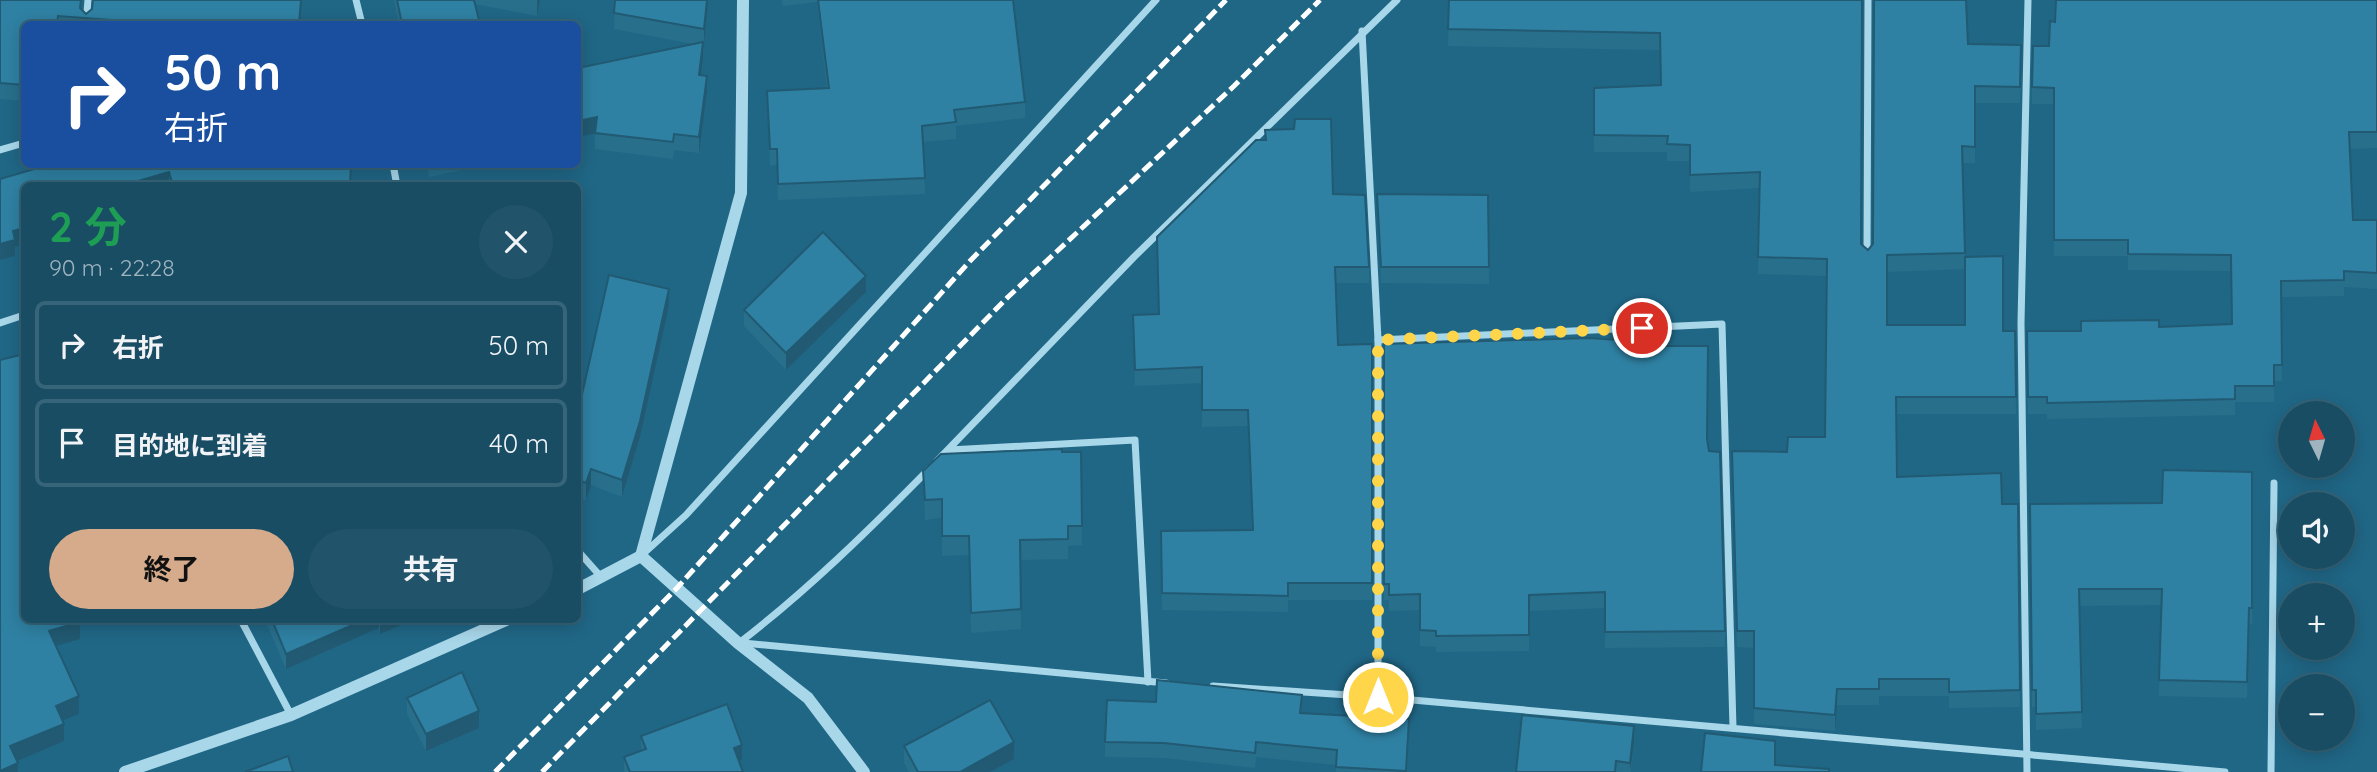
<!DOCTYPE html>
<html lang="ja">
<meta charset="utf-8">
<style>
body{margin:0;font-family:Quicksand,"Noto Sans JP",sans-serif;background:#21546a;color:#f1f3f6;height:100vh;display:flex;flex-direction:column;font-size:26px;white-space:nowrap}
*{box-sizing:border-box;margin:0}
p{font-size:23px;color:#9fb4bf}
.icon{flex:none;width:38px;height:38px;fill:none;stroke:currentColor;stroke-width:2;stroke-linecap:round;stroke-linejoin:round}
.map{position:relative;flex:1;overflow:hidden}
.panel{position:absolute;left:21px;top:182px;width:560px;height:441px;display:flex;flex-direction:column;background:#184d64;border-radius:10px;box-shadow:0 4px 18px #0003,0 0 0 2px #366478}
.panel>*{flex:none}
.banner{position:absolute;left:21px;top:21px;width:560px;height:147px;border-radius:10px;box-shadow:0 4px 18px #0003,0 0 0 2px #366478;background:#1a4fa0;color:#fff;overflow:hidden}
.needle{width:46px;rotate:355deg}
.fabs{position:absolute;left:2278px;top:401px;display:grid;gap:14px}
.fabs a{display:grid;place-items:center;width:77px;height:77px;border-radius:50%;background:#184d64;box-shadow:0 4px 18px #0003,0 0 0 2px #366478;font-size:35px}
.pin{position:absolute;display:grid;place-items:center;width:60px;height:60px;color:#fff;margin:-30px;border:4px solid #fff;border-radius:50%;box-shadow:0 2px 7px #0007}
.me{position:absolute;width:77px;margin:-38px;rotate:0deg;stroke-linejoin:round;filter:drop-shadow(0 0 5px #0008)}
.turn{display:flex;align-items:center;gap:24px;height:147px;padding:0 28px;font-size:32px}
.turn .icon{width:91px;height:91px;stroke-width:2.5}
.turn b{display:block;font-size:49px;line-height:60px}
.round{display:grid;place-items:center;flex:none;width:74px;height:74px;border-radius:37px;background:#21546a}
.overview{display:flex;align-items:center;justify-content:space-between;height:119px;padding:0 28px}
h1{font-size:42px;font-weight:700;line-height:52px;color:#1e9e55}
.cta{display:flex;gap:14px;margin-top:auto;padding:14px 28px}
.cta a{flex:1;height:80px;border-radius:42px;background:#d6ab8b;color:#111;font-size:28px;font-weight:700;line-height:80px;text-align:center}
.cta a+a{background:#21546a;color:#f1f3f6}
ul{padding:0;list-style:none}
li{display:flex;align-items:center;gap:21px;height:88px;margin:0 14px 10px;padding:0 14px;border:4px solid #366478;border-radius:10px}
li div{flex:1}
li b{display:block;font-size:26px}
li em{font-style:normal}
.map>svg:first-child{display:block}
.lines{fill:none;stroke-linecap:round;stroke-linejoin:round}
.minor{stroke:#a8d7ea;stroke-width:7}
.tertiary{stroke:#a8d7ea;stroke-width:12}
.rail{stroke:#fff;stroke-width:5;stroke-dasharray:12 5;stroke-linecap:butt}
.wall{fill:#286f8c;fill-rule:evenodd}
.shaded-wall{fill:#215a72}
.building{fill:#2f81a3;stroke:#215a72;stroke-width:2}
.route{stroke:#ffd54a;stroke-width:12;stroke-dasharray:0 21.6}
</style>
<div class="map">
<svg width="2377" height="772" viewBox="0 0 2377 772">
<rect width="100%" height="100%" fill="#206786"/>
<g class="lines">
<g class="minor">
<polyline points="356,0 362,24"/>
<polyline points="86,24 88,0"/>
<polyline points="1362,31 1378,340 1378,697"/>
<polyline points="0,150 24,143"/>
<polyline points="393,164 397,186"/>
<polyline points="1867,258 1868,0"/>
<polyline points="0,323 24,315"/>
<polyline points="1378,340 1722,324 1733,728"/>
<polyline points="949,450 1135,440 1148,682"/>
<polyline points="937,461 1134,257 1397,0"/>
<polyline points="578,551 602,578"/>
<polyline points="643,554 686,515 1156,0"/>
<polyline points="241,620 291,715"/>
<path d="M739 643C808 590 868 531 929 469"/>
<polyline points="743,643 1166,683"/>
<polyline points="1213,686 1378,697 2225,772"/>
<polyline points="2027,772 2021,323 2028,0"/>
<polyline points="2271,772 2274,483"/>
</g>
<g class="tertiary">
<polyline points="743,0 741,193 641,556 738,643 808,698 864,772"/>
<polyline points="578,589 641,556"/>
<polyline points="125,772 291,715 506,620"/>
</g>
<g class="rail">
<polyline points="495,772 677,588 970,261 1226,0"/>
<polyline points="542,772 1008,297 1234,86 1320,0"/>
</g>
</g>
<g class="wall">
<polygon points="0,0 82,0 81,9 86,14 92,9 93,0 302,0 300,24 24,24 24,101 0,99"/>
<polygon points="394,0 540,0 537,16 475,4 480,24 399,24"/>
<polygon points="615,0 708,0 704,46 703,45 701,75 707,92 699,153 674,150 673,159 595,149 595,133 578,137 578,68 693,44 614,29"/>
<polygon points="782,0 1013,0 1025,102 1025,118 956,126 956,139 923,142 925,194 778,200 777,165 770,166 767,91 827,89 817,2 783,6"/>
<path d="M1449 0H1862L1861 244 1868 250 1873 244 1968 44 2021 45 2020 103H1975V163H1963L1965 257 2003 331H2015L2016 414H1896L1897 477 2002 504H2018L2020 707 1949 708V696H1879V705H1837L1835 731 1754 724V648L1737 647 1732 468 1787 452 1825 437 1827 276 1758 274 1760 188 1690 192V161H1667V152H1594V88L1660 85V50L1448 46ZM1965 269V325H1887V272Z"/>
<polygon points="2377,0 2377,148 2350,149 2353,220 2377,220 2377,289 2344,287 2344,296 2281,297 2282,381 2274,381 2274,402 2235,402 2235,415 2047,419 2047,414 2028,414 2027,331 2081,331 2232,324 2231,271 2128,270 2128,256 2054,256 2054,104 2032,104 2032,87 2049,46"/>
<polygon points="51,164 352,164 351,186 24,186 24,244 15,247 15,256 0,260 0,179"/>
<polygon points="427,164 491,164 429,177"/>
<polygon points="1333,194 1369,267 1369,283 1336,283 1338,345 1372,344 1372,600 1288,600 1288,612 1162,610 1161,531 1252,530 1248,426 1202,427 1202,383 1135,386 1133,331"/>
<polygon points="1377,194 1488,195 1489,284 1381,283"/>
<polygon points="866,292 786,370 744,326 744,310"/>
<polygon points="669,306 640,437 622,497 591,485 586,500 578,497 578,412"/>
<polygon points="1384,344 1647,346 1707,441 1725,631 1725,647 1605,648 1605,608 1529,611 1529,651 1436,652 1436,647 1420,646 1420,610 1389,611 1389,600 1384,600"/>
<polygon points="1062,452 1081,452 1082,545 1068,546 1068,559 1020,560 1021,629 971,633 969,555 942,556 942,518 925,520 923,471"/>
<polygon points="2252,472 2252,624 2249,624 2247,698 2159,696 2161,605 2079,606 2082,728 2036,730 2036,707 2032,707 2030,504 2162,503"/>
<polygon points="265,620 414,620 380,634 379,628 286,669"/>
<polygon points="407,698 479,728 426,751 407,714"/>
<polygon points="1156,702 1301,713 1409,734 1407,772 1336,772 1336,765 1256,757 1255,768 1164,758 1105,757 1105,742"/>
<polygon points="641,736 742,760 739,761 743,772 624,772 624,757 641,751"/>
<polygon points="1634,743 1631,772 1516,772"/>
<polygon points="904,746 1014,759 990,772 909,772 904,763"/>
</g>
<g class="shaded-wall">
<polygon points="301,0 302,0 300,24 299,24"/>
<polygon points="537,0 540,0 537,16"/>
<polygon points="707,0 708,0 704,46 704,29"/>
<polygon points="703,42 703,58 699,91 699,75"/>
<polygon points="707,76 707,92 699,153 699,137"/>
<polygon points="597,117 597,133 578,137 578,121"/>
<polygon points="169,172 169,186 121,186"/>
<polygon points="263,181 263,186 249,186"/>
<polygon points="24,228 24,244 15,247 15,256 0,260 0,244 13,231"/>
<polygon points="866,276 866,292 786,370 786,353"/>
<polygon points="669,289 669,306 640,437 622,497 622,480"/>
<polygon points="591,469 591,485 586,500 586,483"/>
<polygon points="364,620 379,620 379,628 286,669 286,654"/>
<polygon points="380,620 414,620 380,634"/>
<polygon points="80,622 80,639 49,648 49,631"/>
<polygon points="1837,689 1837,705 1835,731 1835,715"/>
<polygon points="79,696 79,714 56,723 56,706"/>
<polygon points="479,711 479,728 426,751 426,734"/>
<polygon points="64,724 64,741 10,764 10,746"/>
<polygon points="1634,726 1634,743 1630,772 1630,763"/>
<polygon points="1014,742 1014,759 990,772 960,772"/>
<polygon points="742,745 742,760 734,763 734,748"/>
<polygon points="18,763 18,772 0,772 0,771"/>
</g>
<g class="building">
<polygon points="0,0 81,0 80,8 86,14 92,9 93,0 301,0 299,24 167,24 58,16 57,24 24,24 24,85 0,83"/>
<polygon points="397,0 474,0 480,24 402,24"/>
<polygon points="615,0 707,0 704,29 614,13"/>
<polygon points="818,0 1013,0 1025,102 954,110 956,122 922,126 925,178 778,184 777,149 770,149 767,91 829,88"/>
<polygon points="1449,0 1862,0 1861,244 1868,250 1873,244 1874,0 1966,0 1968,44 2021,45 2020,87 1975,86 1975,147 1962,146 1965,253 1887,255 1887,325 1965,325 1965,257 2003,256 2003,331 2015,331 2016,397 1896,397 1897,477 2001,473 2002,504 2018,504 2020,690 1949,692 1949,679 1879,679 1879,689 1837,689 1835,715 1754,708 1754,631 1737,631 1732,451 1787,452 1788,437 1825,437 1827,259 1758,257 1760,172 1690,175 1690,145 1667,144 1668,136 1594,135 1594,88 1661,85 1660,33 1448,29"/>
<polygon points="2056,0 2377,0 2377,132 2349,132 2353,220 2377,220 2377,273 2344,271 2344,280 2281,281 2282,365 2274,365 2274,386 2235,386 2235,399 2047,403 2047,397 2028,397 2027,331 2081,331 2081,321 2159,320 2159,327 2232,324 2231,255 2128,254 2128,240 2054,240 2054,88 2032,87 2033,46 2049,46 2050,21 2055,22"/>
<polygon points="703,42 699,75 707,76 699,137 674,134 673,142 595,133 597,117 578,121 578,68"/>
<polygon points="1295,119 1331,119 1333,194 1365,195 1369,267 1335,267 1338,345 1372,344 1372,583 1288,583 1288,596 1162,593 1161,531 1253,530 1248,410 1202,410 1202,367 1135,370 1133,315 1159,314 1157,237 1256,140 1266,140 1265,130 1294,129"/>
<polygon points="51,164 351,164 350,186 262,186 263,181 249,186 173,186 169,172 121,186 24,186 24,228 13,231 15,240 0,244 0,179"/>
<polygon points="1377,194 1488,195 1489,267 1381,267"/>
<polygon points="823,232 866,276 786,353 744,310"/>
<polygon points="609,275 669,289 640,421 622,480 591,469 586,483 578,480 578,412"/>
<polygon points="1589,338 1646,342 1647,346 1708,346 1707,439 1709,451 1720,452 1725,631 1605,632 1605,592 1529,595 1529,635 1436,636 1436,631 1420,630 1420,594 1389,595 1389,584 1384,584 1384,344"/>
<polygon points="24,354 24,620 79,620 80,622 49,631 79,696 56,706 64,724 10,746 18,763 0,771 0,360"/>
<polygon points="1062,449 1062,452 1081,452 1082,526 1068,526 1068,539 1020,540 1021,609 971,613 969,536 942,536 942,499 925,500 923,471 941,454"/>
<polygon points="2163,470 2252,472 2252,608 2249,608 2247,682 2159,680 2162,589 2079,589 2082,712 2036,714 2036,690 2032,690 2030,504 2162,503"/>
<polygon points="272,620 364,620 286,654"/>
<polygon points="462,672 479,711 426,734 407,698"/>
<polygon points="1157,680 1302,695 1300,713 1409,719 1406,771 1336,767 1337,750 1256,742 1255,753 1164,743 1105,742 1107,700 1156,702"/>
<polygon points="990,700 1014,742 960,772 918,772 904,746"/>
<polygon points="727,704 742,745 734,748 743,772 630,772 624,757 646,749 641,736"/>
<polygon points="1522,715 1634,726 1630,763 1616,761 1615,772 1516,772"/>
<polygon points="1705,733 1775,741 1775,765 1829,769 1829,772 1701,772"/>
<polygon points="288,756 293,772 245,772"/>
</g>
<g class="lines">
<polyline class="route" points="1378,697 1378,340 1642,328"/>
</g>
</svg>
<div class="fabs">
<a><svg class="needle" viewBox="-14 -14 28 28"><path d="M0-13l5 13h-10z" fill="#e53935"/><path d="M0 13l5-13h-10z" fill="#9fb4bf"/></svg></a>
<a><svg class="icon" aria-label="sound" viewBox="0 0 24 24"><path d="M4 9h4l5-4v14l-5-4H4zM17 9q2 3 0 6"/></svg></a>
<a>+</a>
<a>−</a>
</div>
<div class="pin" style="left:1642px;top:328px;background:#d93025"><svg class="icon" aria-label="arrive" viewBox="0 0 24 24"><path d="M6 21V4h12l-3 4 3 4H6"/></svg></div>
<svg class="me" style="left:1378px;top:697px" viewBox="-20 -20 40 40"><circle r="17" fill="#ffd54a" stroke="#fff" stroke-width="3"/><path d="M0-11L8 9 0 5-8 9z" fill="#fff"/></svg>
<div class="banner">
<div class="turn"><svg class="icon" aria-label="right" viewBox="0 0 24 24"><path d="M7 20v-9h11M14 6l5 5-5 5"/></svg><div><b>50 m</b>右折</div></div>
</div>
<section class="panel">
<div class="overview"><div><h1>2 分</h1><p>90 m · 22:28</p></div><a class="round"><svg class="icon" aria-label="close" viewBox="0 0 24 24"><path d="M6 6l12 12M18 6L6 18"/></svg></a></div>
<ul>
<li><svg class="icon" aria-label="right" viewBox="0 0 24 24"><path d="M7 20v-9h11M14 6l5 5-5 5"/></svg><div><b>右折</b></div><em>50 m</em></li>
<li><svg class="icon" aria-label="arrive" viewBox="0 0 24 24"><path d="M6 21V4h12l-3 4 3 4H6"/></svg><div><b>目的地に到着</b></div><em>40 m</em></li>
</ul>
<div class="cta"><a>終了</a><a>共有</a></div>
</section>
</div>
